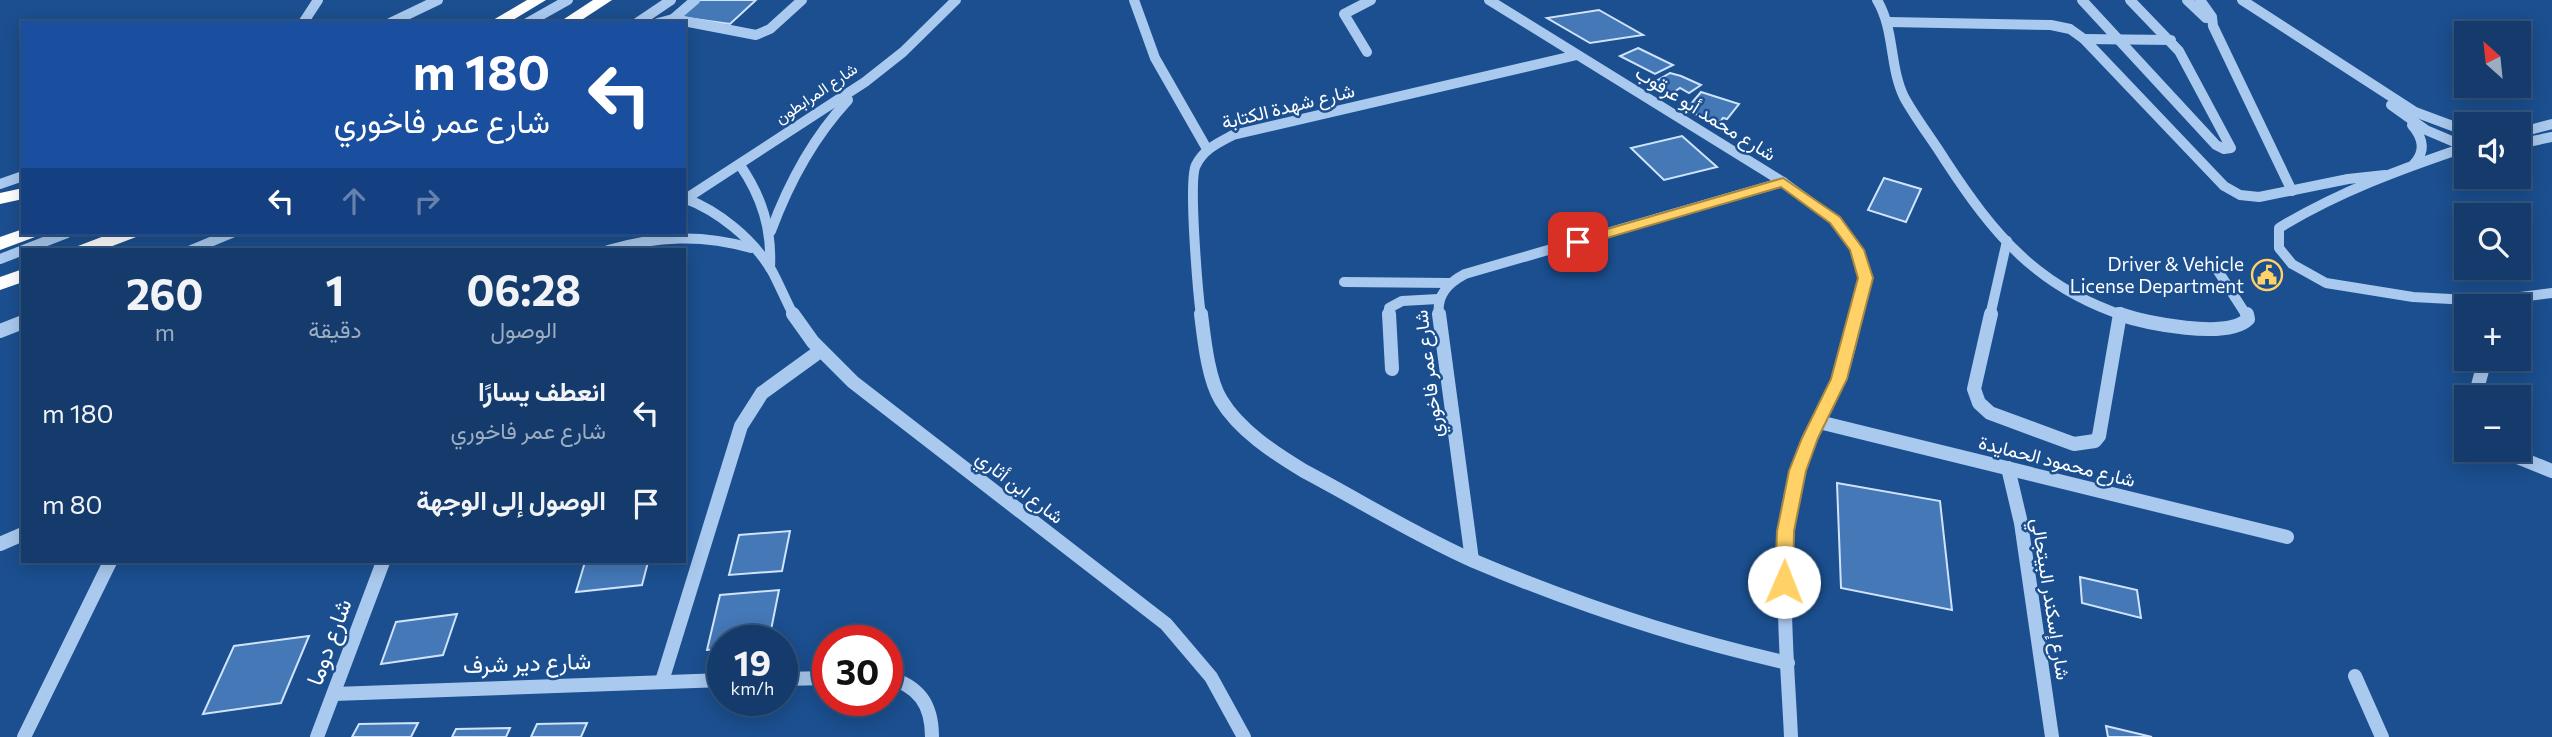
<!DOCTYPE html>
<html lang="ar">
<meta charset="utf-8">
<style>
body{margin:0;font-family:Commissioner,Vazirmatn,sans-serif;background:#1d4271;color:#f1f3f6;direction:rtl;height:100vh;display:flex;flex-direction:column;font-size:26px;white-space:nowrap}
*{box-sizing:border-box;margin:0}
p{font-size:23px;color:#9dadc1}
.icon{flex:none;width:38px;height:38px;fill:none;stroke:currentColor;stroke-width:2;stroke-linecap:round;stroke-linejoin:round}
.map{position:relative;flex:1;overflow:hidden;direction:ltr}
.sheet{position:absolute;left:21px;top:248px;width:665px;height:315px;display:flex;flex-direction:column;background:#143b6b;border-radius:0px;box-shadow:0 4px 18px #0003,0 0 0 2px #33557e;direction:rtl}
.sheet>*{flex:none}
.banner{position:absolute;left:21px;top:21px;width:665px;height:214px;border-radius:0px;box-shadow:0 4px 18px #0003,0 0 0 2px #33557e;direction:rtl;background:#1a4fa0;color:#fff;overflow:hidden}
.needle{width:46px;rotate:333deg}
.fabs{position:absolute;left:2454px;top:21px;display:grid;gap:14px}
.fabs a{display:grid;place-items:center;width:77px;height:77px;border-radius:0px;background:#143b6b;box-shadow:0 4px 18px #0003,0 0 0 2px #33557e;font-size:35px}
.speed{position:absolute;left:707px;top:625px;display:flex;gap:14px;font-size:35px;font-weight:700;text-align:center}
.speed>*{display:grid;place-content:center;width:91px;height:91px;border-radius:50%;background:#143b6b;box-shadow:0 4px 18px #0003,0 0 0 2px #33557e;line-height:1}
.speed small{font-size:18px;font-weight:400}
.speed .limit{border:10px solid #d22;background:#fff;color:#111}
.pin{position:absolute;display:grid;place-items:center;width:60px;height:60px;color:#fff;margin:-30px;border-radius:14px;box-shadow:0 4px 10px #0006}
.me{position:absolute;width:77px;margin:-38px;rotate:1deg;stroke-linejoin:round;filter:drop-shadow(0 0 5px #0008)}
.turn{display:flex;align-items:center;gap:24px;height:147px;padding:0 21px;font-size:32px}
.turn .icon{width:91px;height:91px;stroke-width:2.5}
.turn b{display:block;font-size:49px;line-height:60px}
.lanes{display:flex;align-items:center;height:66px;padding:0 21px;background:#0003;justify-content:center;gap:35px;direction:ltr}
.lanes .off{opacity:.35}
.eta{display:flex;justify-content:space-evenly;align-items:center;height:119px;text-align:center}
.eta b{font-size:42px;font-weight:700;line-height:49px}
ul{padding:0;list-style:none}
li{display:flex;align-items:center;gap:21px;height:91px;padding:0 21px}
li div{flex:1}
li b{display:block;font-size:26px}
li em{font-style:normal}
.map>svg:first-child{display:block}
.building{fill:#4478b7;stroke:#cfe3fa;stroke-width:2}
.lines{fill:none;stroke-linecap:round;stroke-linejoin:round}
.minor-far1{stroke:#a9c9ee;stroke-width:10}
.minor{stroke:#a9c9ee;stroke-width:14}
.highway{fill:#fff;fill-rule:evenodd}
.route{fill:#ffd166;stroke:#a68842;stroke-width:2}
.labels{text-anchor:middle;stroke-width:5;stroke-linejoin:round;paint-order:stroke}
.far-street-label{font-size:16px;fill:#fff;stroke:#1b4f8f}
.street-label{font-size:19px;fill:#fff;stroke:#1b4f8f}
.poi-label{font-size:19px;fill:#fff;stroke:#1b4f8f;text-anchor:end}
.near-street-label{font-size:23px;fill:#fff;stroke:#1b4f8f}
</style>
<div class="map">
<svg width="2552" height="737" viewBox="0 0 2552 737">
<rect width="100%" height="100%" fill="#1b4f8f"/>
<g class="building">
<polygon points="700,0 756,0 730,24 680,17"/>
<polygon points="1599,10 1643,35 1590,43 1547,18"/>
<polygon points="1638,48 1673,65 1655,74 1620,56"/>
<polygon points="1670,73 1681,76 1701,85 1689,93 1680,88 1671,94 1651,84"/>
<polygon points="1701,92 1739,104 1727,119 1723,118 1720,122 1685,111"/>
<polygon points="1682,136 1717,167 1664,180 1631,148"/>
<polygon points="1884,178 1921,189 1906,222 1868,210"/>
<polygon points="1837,483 1940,501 1952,610 1841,588"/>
<polygon points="790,531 782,571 729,575 739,535"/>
<polygon points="585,562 648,562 642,585 576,592"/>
<polygon points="2080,577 2137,590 2141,618 2082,603"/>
<polygon points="779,590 769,640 723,640 723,649 707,650 720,595"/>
<polygon points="457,614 443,655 381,664 396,622"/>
<polygon points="309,636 281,703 203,714 234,646"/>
<polygon points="418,723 411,737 352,737 359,724"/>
<polygon points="587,723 581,737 531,737 537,724"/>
<polygon points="2106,726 2152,737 2108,737"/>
<polygon points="510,728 506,737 452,737 456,729"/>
</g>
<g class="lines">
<g class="minor-far1">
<polyline points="1134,0 1155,58 1207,149"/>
<polyline points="1489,0 1783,182 1835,220 1857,250 1866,278 1856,316"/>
<path d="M1877 0C1895 30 1889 66 1904 97 1916 119 1932 139 1945 160 1994 235 2037 287 2125 316"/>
<polyline points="2082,0 2216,145 2224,149 2231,148 2179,51 2130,0"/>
<polyline points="2187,0 2206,18"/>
<polyline points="2200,0 2212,17 2213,26 2292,191"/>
<polyline points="2242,0 2415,112 2466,131"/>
<polyline points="673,19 756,35 770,29 802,0"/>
<polyline points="1889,22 2051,25 2070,29 2084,39 2224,186 2240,195 2259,197 2348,179 2385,175"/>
<polyline points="303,23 318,0"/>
<polyline points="390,23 438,0"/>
<polyline points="527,23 568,0"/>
<polyline points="637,23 671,0"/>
<polyline points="658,23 673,19 695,0"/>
<polyline points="2084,39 2171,40"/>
<polyline points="1367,52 1344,14 1371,0"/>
<polyline points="2391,105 2426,130 2466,147"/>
<path d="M2412 125C2423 138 2426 151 2414 164"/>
<polyline points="2518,133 2552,124"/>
<polyline points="2518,144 2552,137"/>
<path d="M2466 147C2401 169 2338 192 2279 228V248L2292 264 2326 283 2413 297 2488 301 2552 293"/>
<path d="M740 165C762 197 772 229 770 268"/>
<polyline points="0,184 23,176"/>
<path d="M684 198C719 211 753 239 772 271 780 286 786 301 794 316"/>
<polyline points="684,200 865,82 903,52 956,0"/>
<path d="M771 231C789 182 812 139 848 100"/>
<polyline points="191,250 232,233"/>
<path d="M608 250C657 236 702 234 751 248"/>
<polyline points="0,259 67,233"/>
<polyline points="2218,271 2247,316"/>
<polyline points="1344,282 1449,283"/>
<path d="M1201 316C1198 293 1188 179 1196 165 1204 149 1218 143 1233 135L1577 55"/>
<polyline points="1389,316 1389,308 1402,301 1438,299"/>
<path d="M1439 316C1436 295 1448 283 1465 274L1783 182"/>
<polyline points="1990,316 2007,241"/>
</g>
<g class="minor">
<polyline points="793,314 813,342 853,382 1166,624 1211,677 1244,737"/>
<path d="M1201 314C1204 338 1208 379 1221 400 1239 430 1274 453 1304 471 1359 500 1417 536 1474 561 1576 604 1680 639 1788 663"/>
<polyline points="1389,314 1392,369"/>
<polyline points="1439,314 1472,560"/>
<polyline points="1991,314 1974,389 1979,403 1990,413 2074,444 2095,441 2099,436 2120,314"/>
<path d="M2119 314C2146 323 2227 340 2248 319L2247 314"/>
<polyline points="0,331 23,322"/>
<polyline points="2475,397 2485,359"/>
<polyline points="1819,422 2287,537"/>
<polyline points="2500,450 2552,471"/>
<polyline points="2008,468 2021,523 2052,737"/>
<polyline points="0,544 23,534"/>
<polyline points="2355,676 2382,737"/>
<path d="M887 677C919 686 932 704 932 737"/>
<polyline points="782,679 828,678"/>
<polyline points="662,681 741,426 762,393 820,351"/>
<polyline points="334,694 723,680"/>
<polyline points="24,737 110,562"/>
<polyline points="317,737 383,562"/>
<path d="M1791 737C1787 648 1776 560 1798 473 1806 440 1826 412 1838 380 1847 360 1851 336 1857 314"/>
</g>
<g class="highway">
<polygon points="527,0 546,0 508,23 488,23"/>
<polygon points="593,0 612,0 577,23 558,23"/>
<polygon points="23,188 23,199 0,204 0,193"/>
<polygon points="23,229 23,233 37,233 35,237 0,250 0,237"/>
<polygon points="112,233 138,233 136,237 102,250 75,250 78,246"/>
<polygon points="23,269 23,282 0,290 0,277"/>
</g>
</g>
<polygon class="route" points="1783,178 1840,217 1864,250 1873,278 1847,379 1818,438 1806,471 1794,531 1793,582 1791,587 1784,589 1777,587 1775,582 1777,531 1789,471 1802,438 1831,379 1858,278 1850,250 1830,223 1781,187 1583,245 1573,245 1570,242 1573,239"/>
<defs>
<g id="civic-ring" transform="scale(1.575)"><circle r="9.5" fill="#1b4f8f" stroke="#ffd166" stroke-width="1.5"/><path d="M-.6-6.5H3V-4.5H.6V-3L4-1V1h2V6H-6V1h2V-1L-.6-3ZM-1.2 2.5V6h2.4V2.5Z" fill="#ffd166"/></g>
</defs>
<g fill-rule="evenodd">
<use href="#civic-ring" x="2267" y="275"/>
</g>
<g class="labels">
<g class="far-street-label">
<text transform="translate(816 93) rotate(-34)" y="6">شارع المرابطون</text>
</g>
<g class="street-label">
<text transform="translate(1288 106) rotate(-14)" y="7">شارع شهدة الكتابة</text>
<text transform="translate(1706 113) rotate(32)" y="7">شارع محمد أبو عرقوب</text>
<text transform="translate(1428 374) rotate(-97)" y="7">شارع عمر فاخوري</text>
<text transform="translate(2057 461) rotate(14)" y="7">شارع محمود الحمايدة</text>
<text transform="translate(1020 487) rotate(38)" y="7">شارع ابن أثاري</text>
<text transform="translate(2051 599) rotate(81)" y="7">شارع إسكندر البيتجالي</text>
</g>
<g class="poi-label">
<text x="2244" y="271">Driver &amp; Vehicle<tspan x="2244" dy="22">License Department</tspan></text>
</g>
<g class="near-street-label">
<text transform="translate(329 642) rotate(-70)" y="8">شارع دوما</text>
<text transform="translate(527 663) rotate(-2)" y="8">شارع دير شرف</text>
</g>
</g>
</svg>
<div class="fabs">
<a><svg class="needle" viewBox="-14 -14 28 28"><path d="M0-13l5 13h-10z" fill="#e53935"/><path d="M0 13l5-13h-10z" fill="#9dadc1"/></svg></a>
<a><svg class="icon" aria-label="sound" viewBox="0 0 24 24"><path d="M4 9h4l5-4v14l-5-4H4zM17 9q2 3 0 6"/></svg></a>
<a><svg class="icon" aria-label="search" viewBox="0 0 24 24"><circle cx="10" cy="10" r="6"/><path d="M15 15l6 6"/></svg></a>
<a>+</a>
<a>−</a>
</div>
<div class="speed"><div>19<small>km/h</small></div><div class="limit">30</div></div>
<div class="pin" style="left:1578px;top:242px;background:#d93025"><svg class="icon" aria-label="arrive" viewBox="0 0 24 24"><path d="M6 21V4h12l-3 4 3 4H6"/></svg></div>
<svg class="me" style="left:1784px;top:582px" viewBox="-20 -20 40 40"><circle r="19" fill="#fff"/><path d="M0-13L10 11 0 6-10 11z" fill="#ffd166"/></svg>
<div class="banner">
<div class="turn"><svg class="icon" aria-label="left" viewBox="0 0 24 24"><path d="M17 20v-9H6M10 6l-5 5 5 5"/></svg><div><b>180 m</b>شارع عمر فاخوري</div></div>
<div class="lanes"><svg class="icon" aria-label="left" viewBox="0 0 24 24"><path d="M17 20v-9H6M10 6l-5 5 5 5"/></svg><svg class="icon off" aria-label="ahead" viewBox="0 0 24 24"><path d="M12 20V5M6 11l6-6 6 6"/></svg><svg class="icon off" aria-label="right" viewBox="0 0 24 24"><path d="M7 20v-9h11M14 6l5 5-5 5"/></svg></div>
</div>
<section class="sheet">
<div class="eta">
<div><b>06:28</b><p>الوصول</p></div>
<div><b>1</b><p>دقيقة</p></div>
<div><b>260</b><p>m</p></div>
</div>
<ul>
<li><svg class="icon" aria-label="left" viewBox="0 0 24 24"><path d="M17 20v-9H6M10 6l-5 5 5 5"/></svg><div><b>انعطف يسارًا</b><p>شارع عمر فاخوري</p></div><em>180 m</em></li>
<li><svg class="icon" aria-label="arrive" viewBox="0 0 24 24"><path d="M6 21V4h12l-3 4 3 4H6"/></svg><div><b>الوصول إلى الوجهة</b></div><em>80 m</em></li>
</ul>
</section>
</div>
